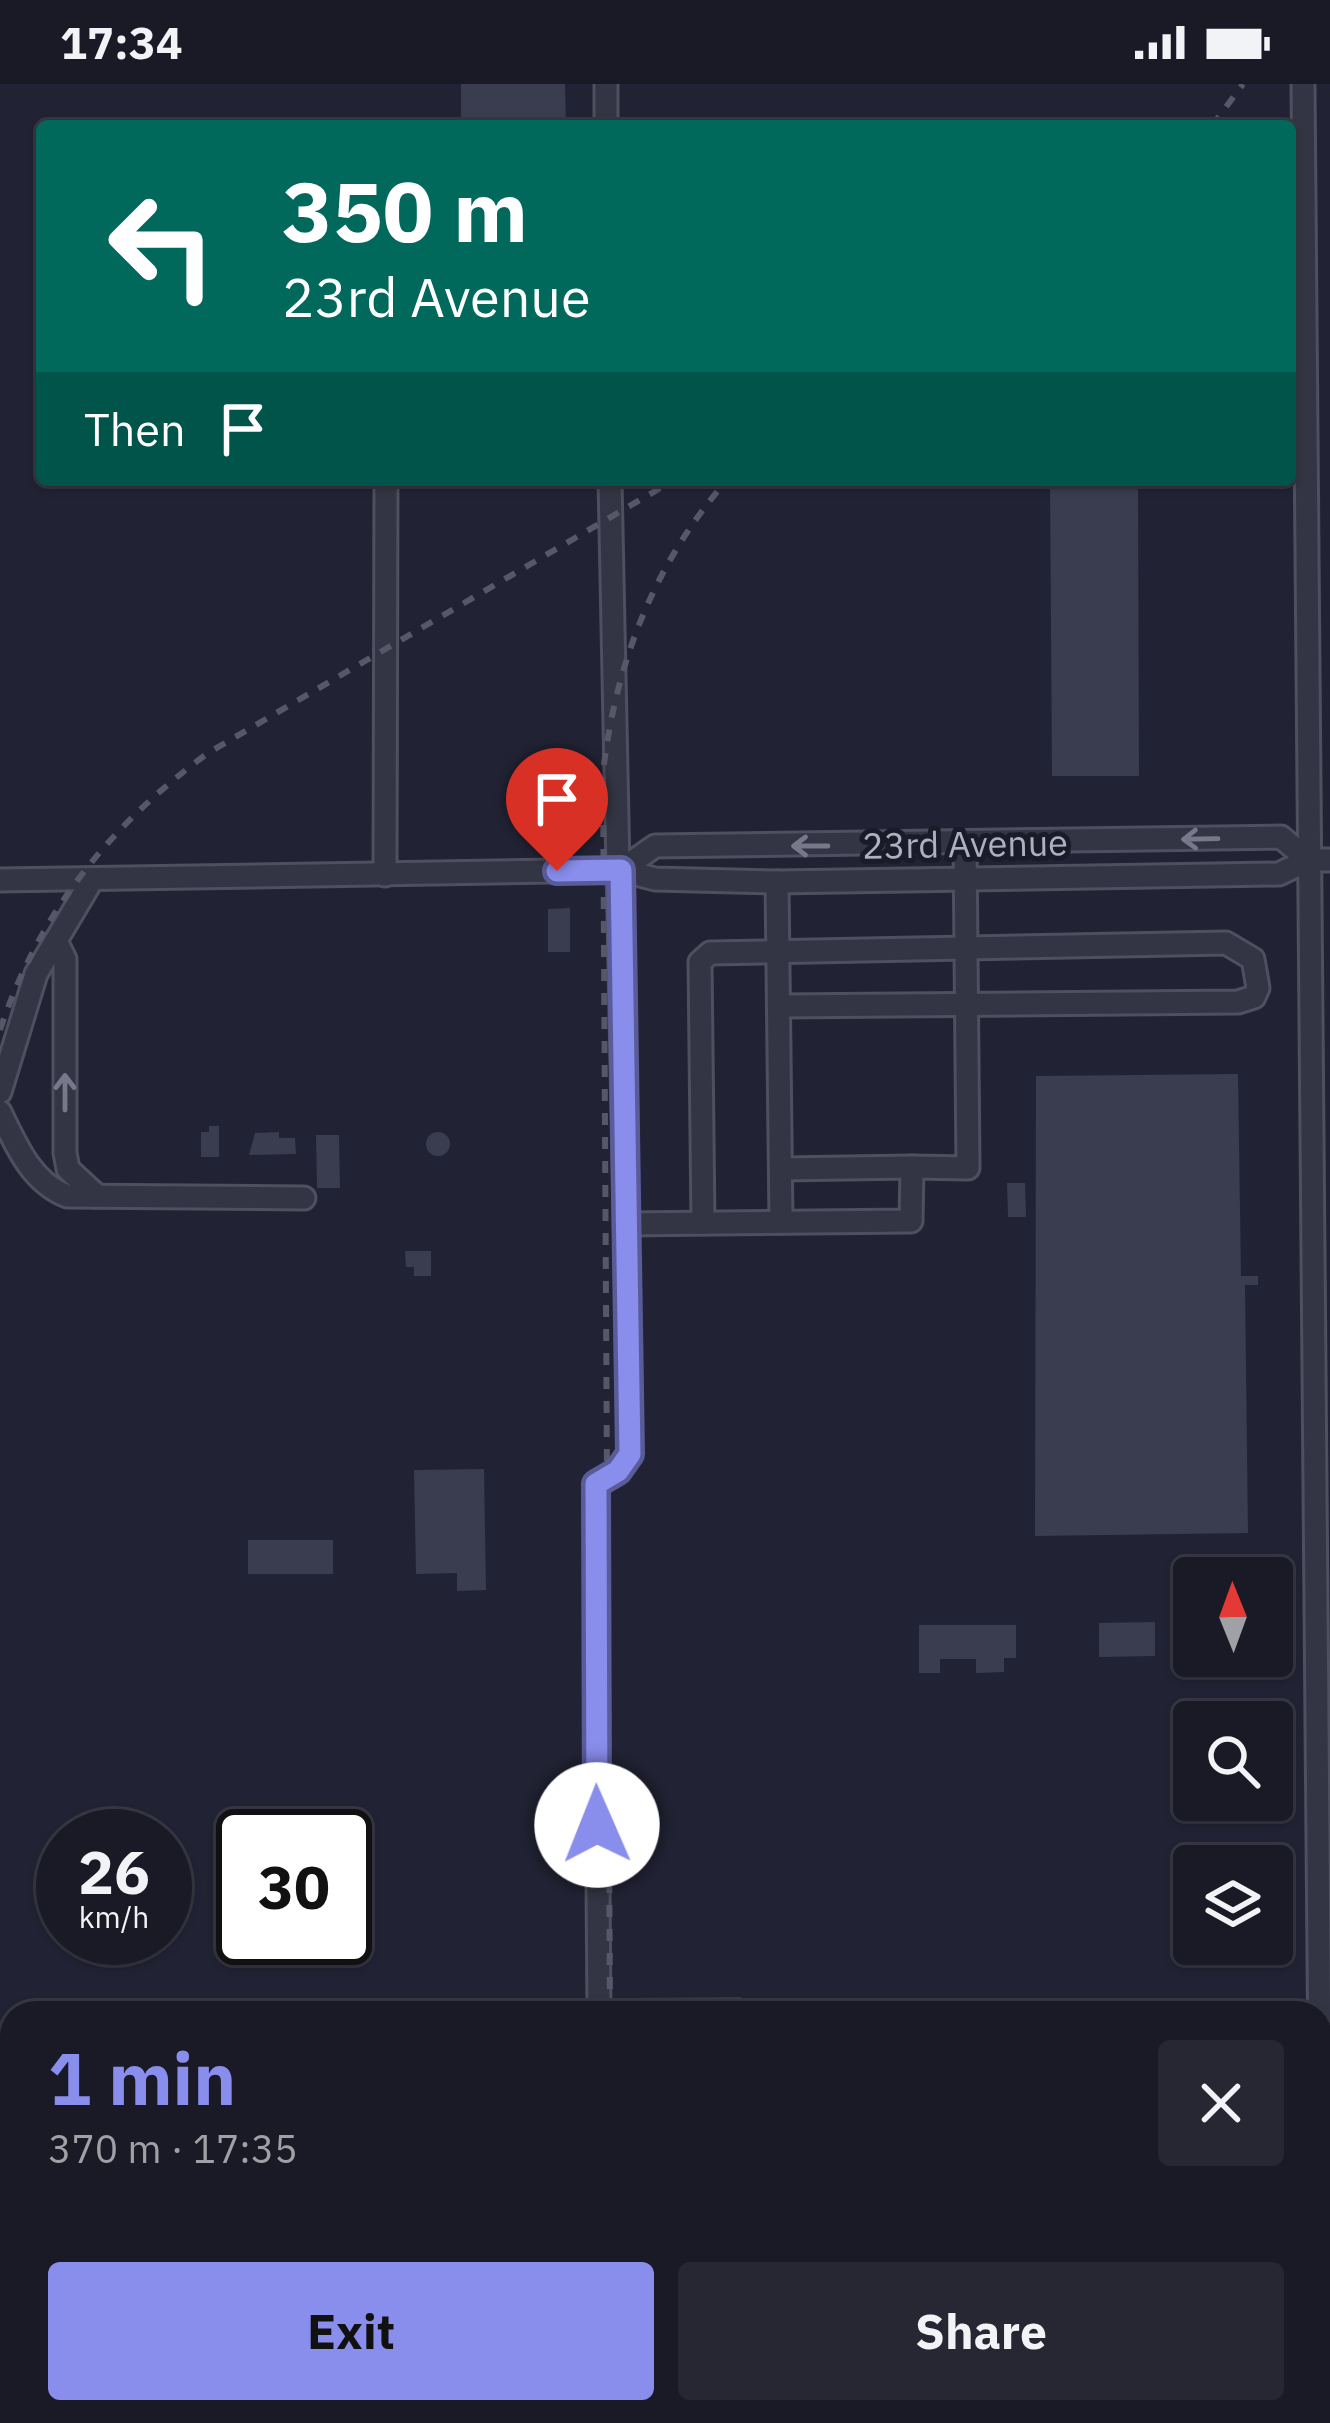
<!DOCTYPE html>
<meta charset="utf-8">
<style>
body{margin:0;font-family:"IBM Plex Sans",sans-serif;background:#262732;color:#f1f3f6;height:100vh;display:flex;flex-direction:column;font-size:45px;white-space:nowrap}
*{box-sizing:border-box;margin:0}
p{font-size:39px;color:#9fa1a7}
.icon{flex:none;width:66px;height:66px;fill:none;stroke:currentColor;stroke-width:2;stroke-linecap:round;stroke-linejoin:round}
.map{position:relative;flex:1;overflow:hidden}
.details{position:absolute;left:0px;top:1917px;width:1332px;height:423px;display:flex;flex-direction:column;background:#191a26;border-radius:36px 36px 0 0;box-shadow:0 3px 9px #0004,0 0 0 3px #373843}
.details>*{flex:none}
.top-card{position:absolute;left:36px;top:36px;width:1260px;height:366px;border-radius:12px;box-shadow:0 3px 9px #0004,0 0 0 3px #373843;background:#00695c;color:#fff;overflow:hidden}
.needle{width:78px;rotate:359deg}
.tools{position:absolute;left:1173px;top:1473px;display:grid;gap:24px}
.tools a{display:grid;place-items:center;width:120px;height:120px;border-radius:12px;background:#191a26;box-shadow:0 3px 9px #0004,0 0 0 3px #373843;font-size:60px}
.speed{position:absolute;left:36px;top:1725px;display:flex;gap:24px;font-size:60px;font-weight:700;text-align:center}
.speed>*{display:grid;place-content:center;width:156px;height:156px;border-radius:50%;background:#191a26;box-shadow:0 3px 9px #0004,0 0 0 3px #373843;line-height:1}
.speed small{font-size:30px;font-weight:400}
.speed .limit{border:6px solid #111;border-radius:18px;background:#fff;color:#111}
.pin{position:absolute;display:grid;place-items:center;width:102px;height:102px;color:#fff;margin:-123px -51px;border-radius:50% 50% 50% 0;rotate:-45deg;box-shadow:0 0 12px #0007}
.pin .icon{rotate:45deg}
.me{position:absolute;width:132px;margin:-66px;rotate:359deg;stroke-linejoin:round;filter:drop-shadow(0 0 9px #0008)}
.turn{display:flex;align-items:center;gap:42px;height:252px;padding:0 48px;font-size:54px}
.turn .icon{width:156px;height:156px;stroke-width:2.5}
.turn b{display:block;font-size:84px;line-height:102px}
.then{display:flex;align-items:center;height:114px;padding:0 48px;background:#0003;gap:24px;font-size:45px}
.round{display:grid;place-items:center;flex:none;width:126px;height:126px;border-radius:12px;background:#262732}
.headline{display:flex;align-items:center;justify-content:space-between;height:204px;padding:0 48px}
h1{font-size:72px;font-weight:700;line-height:90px;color:#898deb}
.cta{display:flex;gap:24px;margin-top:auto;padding:24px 48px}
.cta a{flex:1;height:138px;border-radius:12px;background:#898deb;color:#111;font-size:48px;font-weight:700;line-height:138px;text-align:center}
.cta a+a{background:#262732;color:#f1f3f6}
.status{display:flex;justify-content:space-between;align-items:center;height:84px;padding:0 60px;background:#191a26;direction:ltr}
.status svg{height:33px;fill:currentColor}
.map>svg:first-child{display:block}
.building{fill:#3a3c50}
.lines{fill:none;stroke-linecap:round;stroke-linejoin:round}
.minor-casing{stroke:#4e4f5f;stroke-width:27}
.minor{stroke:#343544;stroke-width:21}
.rail{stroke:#56586a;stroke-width:6;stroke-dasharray:12 12;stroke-linecap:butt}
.oneway{stroke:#777889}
.route-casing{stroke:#595c99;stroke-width:30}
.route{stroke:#898deb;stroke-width:21}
.labels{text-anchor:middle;stroke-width:10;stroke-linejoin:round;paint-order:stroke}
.street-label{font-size:36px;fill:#aeafc1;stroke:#1a1b28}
</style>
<div class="status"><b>17:34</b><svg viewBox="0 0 49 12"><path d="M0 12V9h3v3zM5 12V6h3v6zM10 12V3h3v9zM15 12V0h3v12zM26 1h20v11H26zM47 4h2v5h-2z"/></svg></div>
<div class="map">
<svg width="1330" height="2339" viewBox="0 0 1330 2339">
<rect width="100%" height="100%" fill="#212233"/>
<g class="building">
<polygon points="461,0 565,0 566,42 461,42"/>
<polygon points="1050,396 1138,396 1139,692 1052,692"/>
<polygon points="570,824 570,868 548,868 548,825"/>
<polygon points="1238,990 1241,1192 1258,1192 1258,1201 1245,1201 1248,1449 1035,1452 1036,992"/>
<polygon points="209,1042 219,1042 219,1073 201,1073 201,1048 209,1048"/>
<polygon points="279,1048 279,1054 295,1054 296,1070 249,1071 255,1049"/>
<circle cx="438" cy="1060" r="12"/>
<polygon points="316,1051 339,1051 340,1104 317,1104"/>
<polygon points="1007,1099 1025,1099 1026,1133 1008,1133"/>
<polygon points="405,1167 431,1167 431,1192 414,1192 414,1183 406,1183"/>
<polygon points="484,1385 486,1506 457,1507 457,1489 416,1490 414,1386"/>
<rect x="248" y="1456" width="85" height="34"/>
<polygon points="1155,1538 1155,1572 1099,1573 1099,1539"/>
<polygon points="919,1541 1016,1541 1016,1574 1004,1574 1004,1588 976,1589 976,1575 940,1575 940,1589 919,1589"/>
<rect x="1196" y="1572" width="36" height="14"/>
<polygon points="741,1913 741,1929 627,1929 627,1914"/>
</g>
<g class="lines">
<g class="minor-casing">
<g id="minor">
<polyline points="606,0 606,42"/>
<polyline points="1303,0 1323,2339"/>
<polyline points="621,786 655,762 1281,753 1308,776"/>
<polyline points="385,791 386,396"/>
<polyline points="0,796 621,786 655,795 777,798 1279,790 1308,776 1330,776"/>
<polyline points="777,798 781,1138"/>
<polyline points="57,859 65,875 65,1069 68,1085 97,1112"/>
<polyline points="0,1008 36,890 92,796"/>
<path d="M0 1028C16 1061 31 1098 67 1112L304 1114"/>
<polyline points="781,1085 912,1083"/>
<polyline points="703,1139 700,878 710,869 1226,859 1253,875 1258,904 1254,913 1238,918 779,922"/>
<polyline points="626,1140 911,1137 912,1083 968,1084 965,760"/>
<polyline points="599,1929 595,1411 595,1400 618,1387 630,1370 610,396"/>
<polyline points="0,2318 12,2318"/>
<polyline points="447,2328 447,2339"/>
<polyline points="573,2328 573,2339"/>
<polyline points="623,2328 629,2339"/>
<polyline points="891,2328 891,2339"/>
</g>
</g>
<use href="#minor" class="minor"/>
<g class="rail">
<polyline points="1212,42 1243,0"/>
<path d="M0 946C39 829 109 742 208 669L674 396"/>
<path d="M610 1929 603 688C616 578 654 480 727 396"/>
<polyline points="614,2328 614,2339"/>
<polyline points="1044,2328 1044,2339"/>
<polyline points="1183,2328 1183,2339"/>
</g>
</g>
<defs><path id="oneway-shaft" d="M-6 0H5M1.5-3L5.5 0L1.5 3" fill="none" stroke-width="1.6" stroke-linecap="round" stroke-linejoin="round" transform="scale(3)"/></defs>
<g class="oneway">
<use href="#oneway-shaft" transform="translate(1200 755) rotate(179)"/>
<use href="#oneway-shaft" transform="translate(810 762) rotate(-180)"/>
<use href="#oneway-shaft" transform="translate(65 1008) rotate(-90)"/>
</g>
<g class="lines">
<g class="route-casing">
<polyline id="route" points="557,787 621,786 630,1370 618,1387 596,1400 597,1741"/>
</g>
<use href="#route" class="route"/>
</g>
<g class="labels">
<g class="street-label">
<text transform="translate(965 760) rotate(-1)" y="13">23rd Avenue</text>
</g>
</g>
</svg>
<div class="tools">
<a><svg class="needle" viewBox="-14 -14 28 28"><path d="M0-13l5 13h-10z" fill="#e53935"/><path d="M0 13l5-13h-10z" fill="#9fa1a7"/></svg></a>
<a><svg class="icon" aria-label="search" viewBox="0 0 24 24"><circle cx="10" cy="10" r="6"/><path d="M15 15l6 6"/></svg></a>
<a><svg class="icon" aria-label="layers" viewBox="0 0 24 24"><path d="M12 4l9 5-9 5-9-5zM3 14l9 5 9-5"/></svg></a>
</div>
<div class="speed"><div>26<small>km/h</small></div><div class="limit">30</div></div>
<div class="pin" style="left:557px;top:787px;background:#d93025"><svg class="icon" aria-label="arrive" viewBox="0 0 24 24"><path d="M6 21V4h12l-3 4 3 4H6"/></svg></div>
<svg class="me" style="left:597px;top:1741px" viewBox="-20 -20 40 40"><circle r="19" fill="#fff"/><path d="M0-13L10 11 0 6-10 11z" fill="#898deb"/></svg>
<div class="top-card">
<div class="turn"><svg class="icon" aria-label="left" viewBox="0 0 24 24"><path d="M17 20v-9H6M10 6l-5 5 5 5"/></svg><div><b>350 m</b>23rd Avenue</div></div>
<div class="then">Then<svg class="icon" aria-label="arrive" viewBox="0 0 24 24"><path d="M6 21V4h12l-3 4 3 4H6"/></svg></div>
</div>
<section class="details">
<div class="headline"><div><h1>1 min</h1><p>370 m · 17:35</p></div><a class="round"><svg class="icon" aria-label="close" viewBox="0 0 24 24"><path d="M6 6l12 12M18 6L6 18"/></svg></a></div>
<div class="cta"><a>Exit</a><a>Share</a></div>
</section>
</div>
